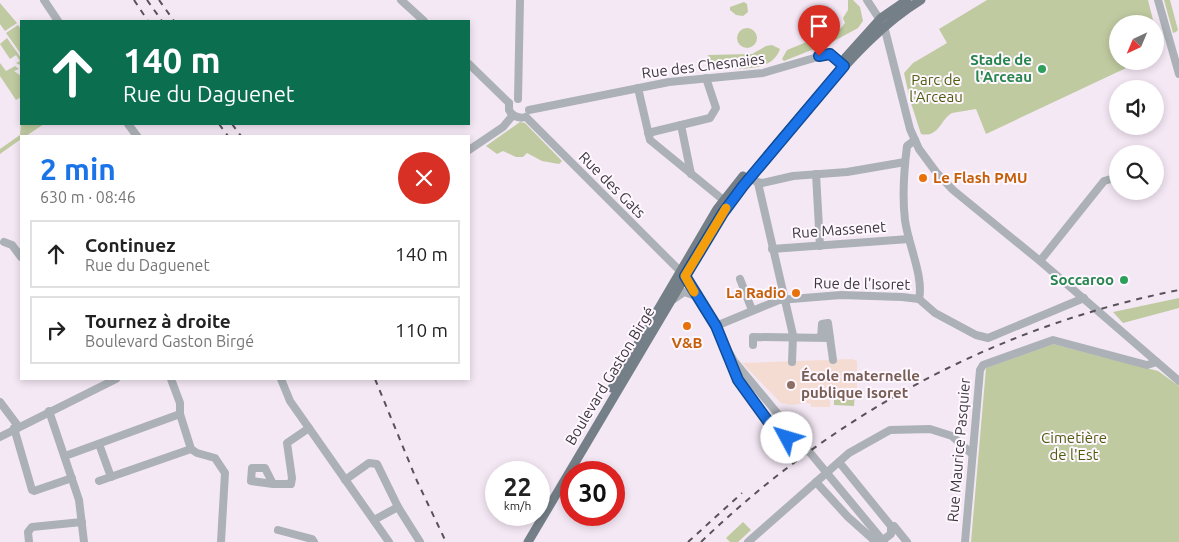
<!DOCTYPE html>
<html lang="fr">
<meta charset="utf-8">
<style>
body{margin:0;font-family:Ubuntu,sans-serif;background:#f2f2f2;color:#222;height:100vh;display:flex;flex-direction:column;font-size:19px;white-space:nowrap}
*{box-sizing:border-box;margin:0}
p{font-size:16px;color:#767676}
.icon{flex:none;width:28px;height:28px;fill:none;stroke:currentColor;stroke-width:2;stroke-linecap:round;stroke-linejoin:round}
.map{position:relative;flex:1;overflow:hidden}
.sheet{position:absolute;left:20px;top:135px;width:450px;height:245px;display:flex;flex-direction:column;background:#fff;border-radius:0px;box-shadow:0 2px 8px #0003}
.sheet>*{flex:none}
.guide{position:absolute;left:20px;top:20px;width:450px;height:105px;border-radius:0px;box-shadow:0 2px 8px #0003;background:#0b6e4f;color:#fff;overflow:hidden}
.needle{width:32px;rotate:224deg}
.tools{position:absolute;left:1109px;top:15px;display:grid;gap:10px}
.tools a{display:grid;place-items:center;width:55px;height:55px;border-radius:50%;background:#fff;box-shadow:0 2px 8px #0003;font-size:25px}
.speed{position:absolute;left:485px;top:461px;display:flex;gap:10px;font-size:25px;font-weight:700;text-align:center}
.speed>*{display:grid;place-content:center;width:65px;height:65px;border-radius:50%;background:#fff;box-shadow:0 2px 8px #0003;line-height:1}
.speed small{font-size:12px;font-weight:400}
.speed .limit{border:8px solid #d22;background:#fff;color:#111}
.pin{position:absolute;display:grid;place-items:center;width:42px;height:42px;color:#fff;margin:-51px -21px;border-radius:50% 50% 50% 0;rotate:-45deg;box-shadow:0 0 5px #0007}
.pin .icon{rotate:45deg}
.me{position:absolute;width:55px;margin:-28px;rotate:309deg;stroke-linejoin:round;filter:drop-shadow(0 0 4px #0008)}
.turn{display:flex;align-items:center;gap:18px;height:105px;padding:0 20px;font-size:22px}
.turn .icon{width:65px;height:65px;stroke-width:2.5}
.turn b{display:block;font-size:35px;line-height:42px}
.round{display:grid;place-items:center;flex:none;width:52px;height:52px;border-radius:26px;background:#f2f2f2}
.head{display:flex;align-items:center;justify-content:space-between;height:85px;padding:0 20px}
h1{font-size:30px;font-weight:700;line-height:38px;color:#1a73e8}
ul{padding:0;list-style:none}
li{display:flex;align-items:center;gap:15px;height:68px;margin:0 10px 8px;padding:0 10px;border:2px solid #e0e0e0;border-radius:0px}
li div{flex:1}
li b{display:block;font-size:19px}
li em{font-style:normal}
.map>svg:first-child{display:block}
.education{fill:#f5dcd3}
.green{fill:#bfcaa0}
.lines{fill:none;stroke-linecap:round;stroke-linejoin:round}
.minor{stroke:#abb1b6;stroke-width:8}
.major{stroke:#747f88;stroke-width:9}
.rail{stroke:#585258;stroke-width:2;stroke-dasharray:6 6;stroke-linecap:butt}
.route-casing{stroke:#114b97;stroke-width:12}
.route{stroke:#1a73e8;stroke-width:9}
.slow{stroke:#f59e0b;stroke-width:9}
.leisure-dot{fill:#2e9e5b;stroke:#fef7ff;stroke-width:2}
.food-dot{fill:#e8710a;stroke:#fef7ff;stroke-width:2}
.education-dot{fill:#8d6e63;stroke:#fef7ff;stroke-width:2}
.labels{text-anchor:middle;stroke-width:4;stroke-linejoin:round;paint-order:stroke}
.leisure-label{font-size:15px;font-weight:bold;fill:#27864d;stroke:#fef7ff;text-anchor:end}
.street-label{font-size:15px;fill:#3d383d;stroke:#fef7ff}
.park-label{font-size:15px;fill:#4e5e0d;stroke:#fef7ff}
.food-label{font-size:15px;font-weight:bold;fill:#c56008;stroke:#fef7ff;text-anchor:start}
.education-label{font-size:15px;font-weight:bold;fill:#785e54;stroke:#fef7ff;text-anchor:start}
</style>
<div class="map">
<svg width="1179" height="542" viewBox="0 0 1179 542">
<rect width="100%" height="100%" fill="#f4e8f5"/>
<polygon class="education" points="852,359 857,361 857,388 850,388 850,390 826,387 826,391 830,391 830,407 811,407 811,404 806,403 792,405 781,403 742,363"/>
<g class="green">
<polygon points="848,0 853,0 860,7 863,21 858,28 834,41 784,61 782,59 787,50 841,28 845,23 843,18 848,10"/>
<path d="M987 0H1148L1154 24H1118V61H1141L986 134 976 109 952 113C940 120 939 138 921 134L910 100 904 73 913 63 947 43 939 29Z"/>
<polygon points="1164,0 1170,0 1178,30 1176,32 1173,33"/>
<polygon points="744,2 747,4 748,12 743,16 736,15 730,10 730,7"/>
<polygon points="0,3 17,23 5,31 0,24"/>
<polygon points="18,25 21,29 21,54 6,33"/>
<circle cx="747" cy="38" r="10"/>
<polygon points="7,38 21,58 20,65 16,63 20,61 16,55 10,59 0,44"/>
<path d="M772 45 780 49C771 75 734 67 711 69L706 67 708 55 752 54 766 46Z"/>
<polygon points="0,63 6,71 15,66 19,69 14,71 21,76 21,97 16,100 0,76"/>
<polygon points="21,122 44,124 26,136 21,136 21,139 0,154 0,149 20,135"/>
<polygon points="520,122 525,123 562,161 559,164 542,161 527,153 523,157 516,157 503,151 497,154 486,146"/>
<polygon points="1179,298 1179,308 1123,323 1113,312"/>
<polygon points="1053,344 1158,371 1179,386 1179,542 971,542 986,368"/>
<polygon points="834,391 855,392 854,406 834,405"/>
<polygon points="743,522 751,530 738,542 730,542 726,538"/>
</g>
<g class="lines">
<g class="minor">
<polyline points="44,0 58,21"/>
<polyline points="401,0 424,21"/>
<polyline points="867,0 884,26 910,129 919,149 936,172 953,190 1040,261 1179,381"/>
<polyline points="1158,0 1179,74"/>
<polyline points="469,64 509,103"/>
<polyline points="638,88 650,140 727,203"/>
<polyline points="518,99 520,0"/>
<path d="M509 103V110C512 116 519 119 526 117"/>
<polyline points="529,110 669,82 763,73 828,54 845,66"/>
<polyline points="526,117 685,276 734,361 884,542"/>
<polyline points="128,124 137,136"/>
<polyline points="681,125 691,174"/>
<polyline points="648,133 710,118 716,108 706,78"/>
<path d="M915 140 907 146C904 170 902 196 905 220 908 244 924 277 919 299"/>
<polyline points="469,150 503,127 513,115"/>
<polyline points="816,174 820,246"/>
<polyline points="755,181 762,183 793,176 847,172 905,162"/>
<polyline points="758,183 793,335 792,362"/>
<polyline points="4,242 12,245 21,257"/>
<polyline points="772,249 909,239"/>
<polyline points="1040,261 1104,181 1118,177"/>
<polyline points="740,279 752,310"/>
<polyline points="674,299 684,292 696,296"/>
<polyline points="716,326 779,300 841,295 902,297 919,299 935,313 976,335 988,338 1084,298"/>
<polyline points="830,338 833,360"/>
<polyline points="753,345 753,337 830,338 828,323 822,324 821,338"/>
<polyline points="730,359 738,380 778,435 787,439"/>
<polyline points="171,379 180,403 180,414 191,449 197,453 215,458 225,473 221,542"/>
<polyline points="281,379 290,401 389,542"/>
<polyline points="0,402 18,426"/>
<polyline points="49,411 79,500 84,542"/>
<circle cx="796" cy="437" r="9"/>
<polyline points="14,428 32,490 34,491 72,478"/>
<polyline points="0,437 116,379"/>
<polyline points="99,444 111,477"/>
<polyline points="65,456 180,414"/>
<polyline points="839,462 891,526 891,534 883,540"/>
<polyline points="345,480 369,463 377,464 398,507 420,542"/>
<polyline points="99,481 191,449"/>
<polyline points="816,482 848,517 876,542"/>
<polyline points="273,484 251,481 252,468 265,468 273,484 291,484 292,478 287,443 309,428"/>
<polyline points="374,520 398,507"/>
<polyline points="891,526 894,526 907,542"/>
<polyline points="278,530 312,539 314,542"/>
<polyline points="29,542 28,532 32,527 82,522"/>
<polyline points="748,542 849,453 890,430 930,429 952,436 972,454"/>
<polyline points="965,542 980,370 983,365 1053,340 1147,365 1157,362"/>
</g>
<g class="major">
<polyline points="845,58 881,18 907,0"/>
<polyline points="612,388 717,209 743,176"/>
<path d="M528 542 723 213C750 175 780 140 810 105 844 67 877 27 921 0"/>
</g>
<g class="rail">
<polyline points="134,0 148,21"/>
<polyline points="147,0 162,21"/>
<polyline points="159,0 174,21"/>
<polyline points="219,124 228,136"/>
<polyline points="232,124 241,136"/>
<polyline points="375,379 417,481 446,542"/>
<polyline points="688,542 742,493"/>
<path d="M701 542C834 414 997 326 1179 290"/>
</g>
</g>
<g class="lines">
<g class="route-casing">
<polyline id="route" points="787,438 787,440 778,435 738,380 716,326 685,276 723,213 743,186 844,66 830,54 819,56"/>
</g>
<use href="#route" class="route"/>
<polyline class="slow" points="694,292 685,276 726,208"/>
</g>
<g class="leisure-dot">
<circle cx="1042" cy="69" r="5"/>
<circle cx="1124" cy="280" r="5"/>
</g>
<g class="food-dot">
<circle cx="923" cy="178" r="5"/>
<circle cx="796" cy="293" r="5"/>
<circle cx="687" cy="326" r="5"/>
</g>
<circle class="education-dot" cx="791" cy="385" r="5"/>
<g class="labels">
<g class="leisure-label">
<text x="1032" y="65">Stade de<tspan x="1032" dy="17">l'Arceau</tspan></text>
<text x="1114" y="285">Soccaroo</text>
</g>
<g class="street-label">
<text transform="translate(703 66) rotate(-7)" y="5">Rue des Chesnaies</text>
<text transform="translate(612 185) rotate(45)" y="5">Rue des Gats</text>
<text transform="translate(839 230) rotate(-4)" y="5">Rue Massenet</text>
<text transform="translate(862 284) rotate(1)" y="5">Rue de l'Isoret</text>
<text transform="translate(610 376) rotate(-59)" y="5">Boulevard Gaston Birgé</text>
<text transform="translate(959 450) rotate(-85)" y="5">Rue Maurice Pasquier</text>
</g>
<g class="park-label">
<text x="936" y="85">Parc de<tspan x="936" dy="17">l'Arceau</tspan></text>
<text x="1074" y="443">Cimetière<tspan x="1074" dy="17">de l'Est</tspan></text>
</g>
<g class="food-label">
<text x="933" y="183">Le Flash PMU</text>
<text x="786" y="298" text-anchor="end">La Radio</text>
<text x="687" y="348" text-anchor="middle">V&amp;B</text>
</g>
<g class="education-label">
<text x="801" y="381">École maternelle<tspan x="801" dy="17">publique Isoret</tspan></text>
</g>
</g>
</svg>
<div class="tools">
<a><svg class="needle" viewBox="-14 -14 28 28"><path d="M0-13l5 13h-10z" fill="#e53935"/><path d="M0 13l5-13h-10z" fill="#767676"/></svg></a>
<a><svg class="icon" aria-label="sound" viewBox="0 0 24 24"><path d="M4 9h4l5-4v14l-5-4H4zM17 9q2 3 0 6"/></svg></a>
<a><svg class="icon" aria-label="search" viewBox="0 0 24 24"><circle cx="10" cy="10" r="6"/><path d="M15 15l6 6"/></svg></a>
</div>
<div class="speed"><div>22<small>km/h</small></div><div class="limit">30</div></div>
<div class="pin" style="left:819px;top:56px;background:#d93025"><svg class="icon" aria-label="arrive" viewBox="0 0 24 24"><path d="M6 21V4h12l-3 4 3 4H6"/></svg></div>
<svg class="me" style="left:787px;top:438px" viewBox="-20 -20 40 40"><circle r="19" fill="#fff"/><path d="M0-13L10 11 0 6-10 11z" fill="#1a73e8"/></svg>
<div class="guide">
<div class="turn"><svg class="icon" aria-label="ahead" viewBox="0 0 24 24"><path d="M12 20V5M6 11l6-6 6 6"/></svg><div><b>140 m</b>Rue du Daguenet</div></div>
</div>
<section class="sheet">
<div class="head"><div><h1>2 min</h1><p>630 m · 08:46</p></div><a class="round" style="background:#d93025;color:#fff"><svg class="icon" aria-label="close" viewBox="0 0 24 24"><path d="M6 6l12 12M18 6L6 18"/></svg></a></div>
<ul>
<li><svg class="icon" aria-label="ahead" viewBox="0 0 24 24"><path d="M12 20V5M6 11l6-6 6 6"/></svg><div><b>Continuez</b><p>Rue du Daguenet</p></div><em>140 m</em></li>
<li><svg class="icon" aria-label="right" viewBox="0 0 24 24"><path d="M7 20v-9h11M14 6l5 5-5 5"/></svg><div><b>Tournez à droite</b><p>Boulevard Gaston Birgé</p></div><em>110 m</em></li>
</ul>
</section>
</div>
